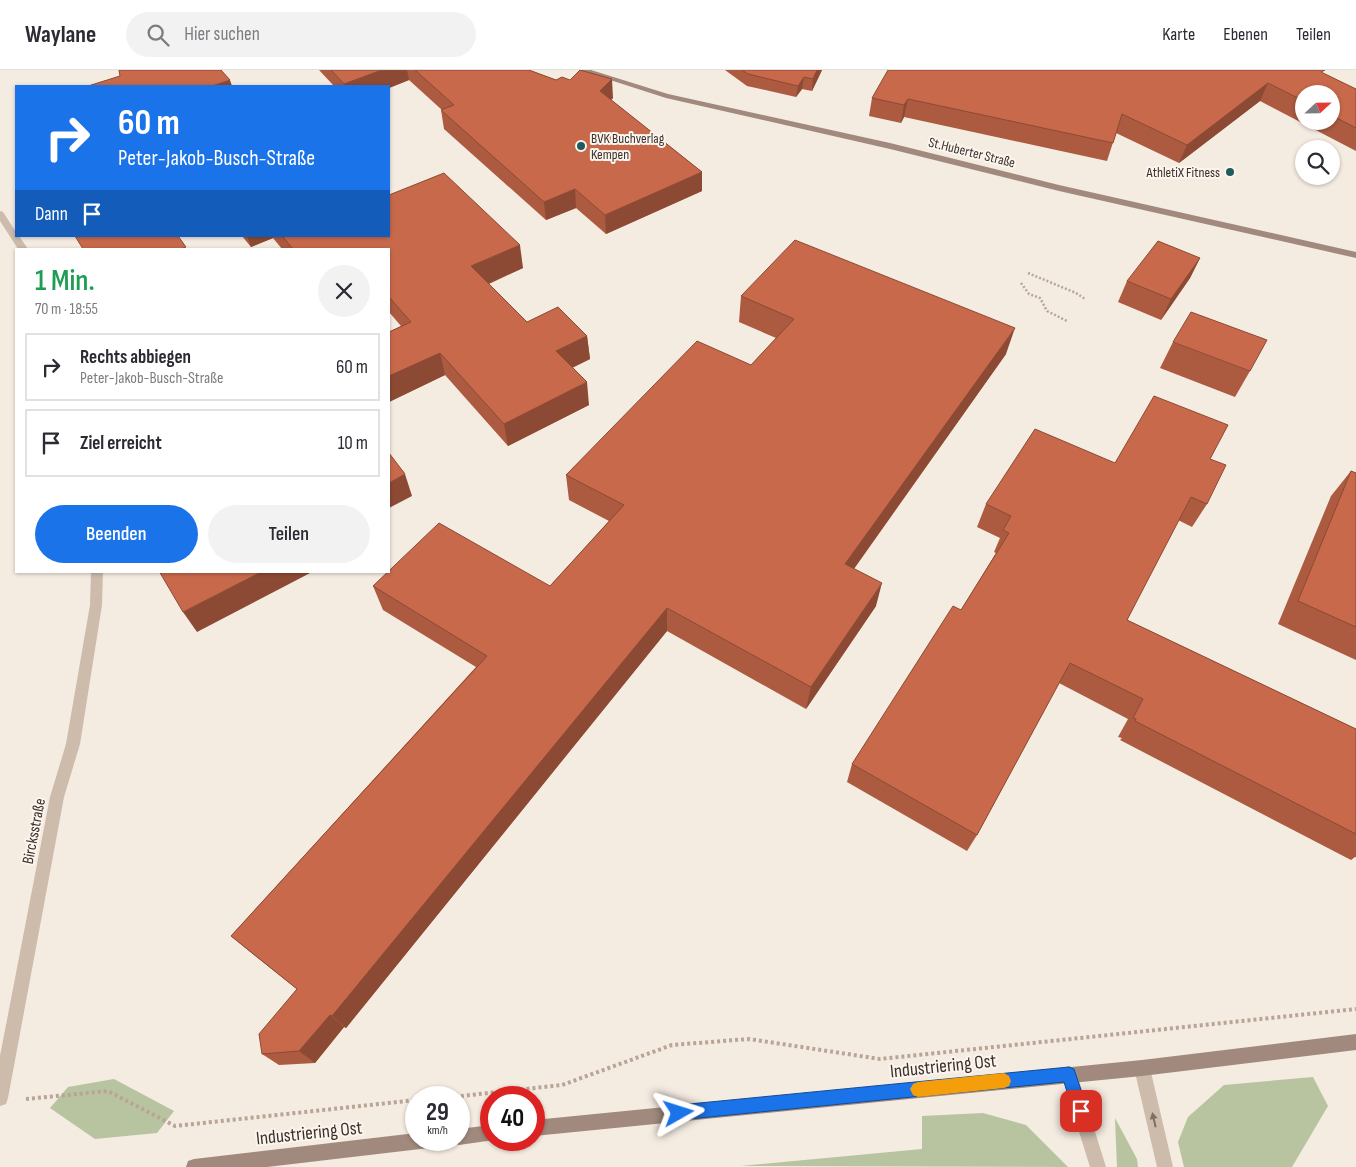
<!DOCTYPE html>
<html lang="de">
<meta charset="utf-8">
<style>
body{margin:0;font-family:"Sofia Sans Condensed",sans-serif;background:#f2f2f3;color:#2b2b33;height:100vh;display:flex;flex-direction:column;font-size:19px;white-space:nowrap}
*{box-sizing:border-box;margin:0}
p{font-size:16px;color:#7c7c81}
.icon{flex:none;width:28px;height:28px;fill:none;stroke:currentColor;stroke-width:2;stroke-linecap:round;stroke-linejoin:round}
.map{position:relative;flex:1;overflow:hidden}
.sheet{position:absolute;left:15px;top:178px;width:375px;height:325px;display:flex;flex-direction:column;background:#fff;border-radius:0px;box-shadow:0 1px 4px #0004}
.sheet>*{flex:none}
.hud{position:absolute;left:15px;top:15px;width:375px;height:152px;border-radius:0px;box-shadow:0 1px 4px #0004;background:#1a73e8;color:#fff;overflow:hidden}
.needle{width:32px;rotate:68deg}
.controls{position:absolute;left:1295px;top:15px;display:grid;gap:10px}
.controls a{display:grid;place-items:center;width:45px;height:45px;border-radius:50%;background:#fff;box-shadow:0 1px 4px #0004;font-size:25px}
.speed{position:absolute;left:405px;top:1016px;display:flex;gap:10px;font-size:25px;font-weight:700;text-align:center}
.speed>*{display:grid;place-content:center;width:65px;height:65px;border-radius:50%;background:#fff;box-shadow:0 1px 4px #0004;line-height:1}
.speed small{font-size:12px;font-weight:400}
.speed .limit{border:8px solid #d22;background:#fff;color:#111}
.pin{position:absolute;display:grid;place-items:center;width:42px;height:42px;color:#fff;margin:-21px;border-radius:10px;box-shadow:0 2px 8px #0006}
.me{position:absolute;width:55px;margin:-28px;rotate:84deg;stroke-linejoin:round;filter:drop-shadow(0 0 4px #0008)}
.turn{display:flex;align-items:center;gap:18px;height:105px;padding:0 20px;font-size:22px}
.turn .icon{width:65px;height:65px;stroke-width:2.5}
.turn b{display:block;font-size:35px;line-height:42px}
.then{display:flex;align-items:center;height:48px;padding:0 20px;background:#0003;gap:10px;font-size:19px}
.round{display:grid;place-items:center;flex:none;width:52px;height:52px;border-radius:26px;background:#f2f2f3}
.overview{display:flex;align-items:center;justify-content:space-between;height:85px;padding:0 20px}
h1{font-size:30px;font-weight:600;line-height:38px;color:#1e9e55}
.button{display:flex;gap:10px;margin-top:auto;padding:10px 20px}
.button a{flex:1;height:58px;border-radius:30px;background:#1a73e8;color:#fff;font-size:20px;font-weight:600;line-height:58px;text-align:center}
.button a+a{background:#f2f2f3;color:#2b2b33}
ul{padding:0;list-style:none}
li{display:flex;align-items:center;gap:15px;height:68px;margin:0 10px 8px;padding:0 10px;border:2px solid #e1e1e2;border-radius:0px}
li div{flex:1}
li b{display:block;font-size:19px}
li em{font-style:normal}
header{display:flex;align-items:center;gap:30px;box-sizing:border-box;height:70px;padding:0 25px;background:#fff;border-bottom:1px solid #e1e1e2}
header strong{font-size:24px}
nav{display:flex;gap:28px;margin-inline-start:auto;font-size:18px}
.search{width:350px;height:45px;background:#f2f2f3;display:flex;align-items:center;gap:12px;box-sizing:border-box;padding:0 18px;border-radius:28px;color:#7c7c81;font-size:19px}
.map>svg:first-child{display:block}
.green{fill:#b8c4a0}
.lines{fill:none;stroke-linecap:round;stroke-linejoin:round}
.path-far1{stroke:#b9a596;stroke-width:2.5;stroke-dasharray:2 2;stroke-linecap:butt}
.path{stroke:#b9a596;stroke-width:4;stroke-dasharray:3 3;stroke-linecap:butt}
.street{fill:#cdbbac;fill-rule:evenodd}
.secondary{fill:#a18a7d;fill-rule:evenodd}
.wall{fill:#ac5a40;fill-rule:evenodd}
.shaded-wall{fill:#8c4a34}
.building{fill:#c8694b;stroke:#8c4a34}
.oneway{fill:#7d6f65}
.route{fill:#1a73e8;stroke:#114b97}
.slow{fill:#f59e0b}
.poi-dot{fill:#1f5a5e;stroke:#fbf5ee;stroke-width:2}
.labels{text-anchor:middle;stroke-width:4;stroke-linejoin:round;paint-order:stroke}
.far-poi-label{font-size:14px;fill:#3b302b;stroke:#fbf5ee;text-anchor:start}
.far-street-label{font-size:14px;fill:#3b302b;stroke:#fbf5ee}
.street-label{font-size:16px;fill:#3b302b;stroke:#fbf5ee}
.near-street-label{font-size:19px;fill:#3b302b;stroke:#fbf5ee}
</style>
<header>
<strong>Waylane</strong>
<div class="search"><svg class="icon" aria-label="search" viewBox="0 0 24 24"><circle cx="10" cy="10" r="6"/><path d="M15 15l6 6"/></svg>Hier suchen</div>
<nav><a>Karte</a><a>Ebenen</a><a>Teilen</a></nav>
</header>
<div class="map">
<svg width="1356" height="1097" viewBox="0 0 1356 1097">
<rect width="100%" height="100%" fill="#f4ebe1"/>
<g class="green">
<polygon points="1313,1007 1328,1036 1292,1097 1184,1097 1178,1072 1188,1047 1224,1015"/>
<polygon points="114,1009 174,1041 157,1063 95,1069 50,1038 68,1017"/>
<polygon points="983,1043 1026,1055 1068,1097 741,1096 922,1079 922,1046"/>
<polygon points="1115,1048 1137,1089 1138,1097 1117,1097"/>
</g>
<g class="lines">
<g class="path-far1">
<polyline points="1028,203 1076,223 1085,229"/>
<polyline points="1021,213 1029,224 1040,228 1047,241 1067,251"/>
</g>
<g class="path">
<polyline points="443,1028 562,1015 672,975 749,969 880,989 1356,939"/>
<polyline points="26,1029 108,1021 175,1056 416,1030"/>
</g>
<g class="street">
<polygon points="0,141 3,142 16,162 16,166 19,166 28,179 18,179 0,151"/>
<polygon points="91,501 103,501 102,535 80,674 64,727 8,1028 6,1034 0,1036 0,986 50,727 66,674 90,535"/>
<polygon points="1142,990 1148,992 1150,998 1173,1097 1157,1097 1134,998 1136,992"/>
<polygon points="1069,996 1075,998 1077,1004 1106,1097 1090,1097 1061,1004 1063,998"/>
</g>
<g class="secondary">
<polygon points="579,0 591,0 668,24 890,73 1059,115 1356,182 1356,188 1059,121 890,79 666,28"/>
<polygon points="1356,964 1356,980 1142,1006 534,1066 534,1050 1142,990"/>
<polygon points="491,1055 491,1070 494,1070 459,1075 453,1073 452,1070 459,1070 459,1059"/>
<polygon points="416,1063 416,1070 437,1070 435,1076 429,1078 267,1097 186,1097 188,1091 194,1089"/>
</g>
</g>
<g class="wall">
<polygon points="319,0 529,0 556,10 613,28 611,30 702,102 702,121 606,164 576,138 546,150 444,59 441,40 442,40 409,10 389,18 389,16 334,16"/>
<polygon points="725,0 822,0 812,21 802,19 796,27 747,16"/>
<path d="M1324 4 1356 19V81L1260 31 1179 93 1116 63 1107 91 904 47 901 53 869 46 872 28ZM1304 24H1331V51H1304Z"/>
<polygon points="242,166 389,166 523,198 489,214 527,252 587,266 590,289 572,298 589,335 508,376 445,305 389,332 389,262 401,256 389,242 389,179 282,179 273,168 251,177"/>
<polygon points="1200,188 1190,208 1161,250 1118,232 1127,211"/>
<polygon points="741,226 1006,284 854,499 876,536 806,639 667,561 346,958 344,957 315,993 279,995 262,984 297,919 249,881 231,866 476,597 383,540 373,516 550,516 609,451 569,430 566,405 751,295 776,268 739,252"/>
<polygon points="1173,272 1250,301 1235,327 1160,298"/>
<polygon points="1210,389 1207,434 1192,457 1178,450 1127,550 1356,659 1356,787 1355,787 1351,790 1120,670 1122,668 1118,667 1128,649 1059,613 977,765 967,781 847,712 852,694 961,540 996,483 994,482 1000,468 977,457 986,434 1115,393"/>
<polygon points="1351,401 1356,403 1356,590 1278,554 1331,426"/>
</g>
<g class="shaded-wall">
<polygon points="382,0 407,0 409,10 389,18 389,16 345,16 344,14"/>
<polygon points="817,0 822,0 812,21 813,9"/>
<polygon points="804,7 802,19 796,27 798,16"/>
<polygon points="612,9 613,28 601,40 600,21"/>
<polygon points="230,10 232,16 212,16"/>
<polygon points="1268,13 1260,31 1179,93 1187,75"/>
<polygon points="908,29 904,47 901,53 904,35"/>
<polygon points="702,102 702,121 606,164 605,145"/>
<polygon points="575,119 576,138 546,150 544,132"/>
<polygon points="247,166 272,166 273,168 251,177"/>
<polygon points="520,175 523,198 476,219 471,196"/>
<polygon points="1200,188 1190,208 1161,250 1171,229"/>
<polygon points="1015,258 1006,284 840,518 845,494"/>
<polygon points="587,266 590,289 559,304 556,281"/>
<polygon points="440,283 445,305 389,332 389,306"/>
<polygon points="587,312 589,335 508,376 504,354"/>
<polygon points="405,404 412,426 389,438 389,413"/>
<polygon points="263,501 314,501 197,562 183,542"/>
<polygon points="882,513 876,536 806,639 811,617"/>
<polygon points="667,538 667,561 346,958 332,946"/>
<polygon points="330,945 344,957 315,993 299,981"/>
</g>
<g class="building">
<polygon points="119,0 221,0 230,10 212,16 88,16 120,6"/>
<polygon points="331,0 382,0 344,14"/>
<polygon points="415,0 529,0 556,10 562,7 570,10 580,0 612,9 600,21 702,102 605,145 575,119 544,132 441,40 454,35"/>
<polygon points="742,0 817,0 813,9 804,7 798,16 748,4"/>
<polygon points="888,0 1325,0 1321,2 1356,19 1356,58 1331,45 1331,24 1304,24 1304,31 1268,13 1187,75 1122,44 1113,73 908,29 904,35 872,28"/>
<polygon points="444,103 520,175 471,196 527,252 558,237 587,266 556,281 587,312 504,354 440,283 389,306 389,262 411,252 389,227 389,179 293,179 282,166 389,166 389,125"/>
<polygon points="75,166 178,166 186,177 181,179 83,179"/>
<polygon points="795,170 1015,258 845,494 882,513 811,617 667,538 332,946 330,945 299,981 262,984 259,964 297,919 231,866 487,586 373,516 439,453 550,516 624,435 566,405 697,271 751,295 794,249 741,226"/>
<polygon points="1158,171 1200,188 1171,229 1127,211"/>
<polygon points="1191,242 1267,270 1250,301 1173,272"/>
<polygon points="1154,326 1228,355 1210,389 1226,395 1207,434 1191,427 1127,550 1356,659 1356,764 1135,651 1136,649 1133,648 1143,629 1070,593 977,765 852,694 953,536 961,540 1009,463 1003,460 1011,446 986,434 1035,359 1115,393"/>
<polygon points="389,383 405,404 389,413"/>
<polygon points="1351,401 1356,403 1356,557 1298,531"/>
<polygon points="159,501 263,501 183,542"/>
</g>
<defs><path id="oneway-solid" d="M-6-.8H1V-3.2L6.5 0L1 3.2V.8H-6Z" transform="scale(1.25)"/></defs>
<use class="oneway" href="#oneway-solid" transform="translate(1154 1050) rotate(-103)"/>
<polygon class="route" points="1069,997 1074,999 1088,1041 1086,1047 1081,1049 1075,1047 1064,1012 679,1050 673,1048 671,1043 673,1037 679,1035"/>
<polygon class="slow" points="1004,1003 1009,1006 1011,1011 1009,1016 1004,1018 918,1027 913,1025 910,1019 913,1014 918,1012"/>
<g class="poi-dot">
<circle cx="581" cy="76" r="5"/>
<circle cx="1230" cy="102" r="5"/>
</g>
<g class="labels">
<g class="far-poi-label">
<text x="591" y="73">BVK Buchverlag<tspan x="591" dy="16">Kempen</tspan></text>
<text x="1220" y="107" text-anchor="end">AthletiX Fitness</text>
</g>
<g class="far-street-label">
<text transform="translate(972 82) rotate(14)" y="5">St.Huberter Straße</text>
</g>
<g class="street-label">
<text transform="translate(33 761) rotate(-79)" y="6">Bircksstraße</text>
</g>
<g class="near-street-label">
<text transform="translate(943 995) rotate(-6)" y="7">Industriering Ost</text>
<text transform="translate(309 1062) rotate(-6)" y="7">Industriering Ost</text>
</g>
</g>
</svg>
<div class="controls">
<a><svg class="needle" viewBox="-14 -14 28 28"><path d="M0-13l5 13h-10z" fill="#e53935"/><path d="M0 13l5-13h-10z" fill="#7c7c81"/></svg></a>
<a><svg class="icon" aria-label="search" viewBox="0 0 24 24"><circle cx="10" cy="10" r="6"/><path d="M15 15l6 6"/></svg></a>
</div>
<div class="speed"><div>29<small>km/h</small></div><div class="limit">40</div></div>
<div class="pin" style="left:1081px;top:1041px;background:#d93025"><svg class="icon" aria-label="arrive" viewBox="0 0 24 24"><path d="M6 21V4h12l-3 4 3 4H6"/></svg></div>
<svg class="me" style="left:679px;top:1043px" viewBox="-20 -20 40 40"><path d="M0-17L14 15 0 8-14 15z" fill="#1a73e8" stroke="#fff" stroke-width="4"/></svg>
<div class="hud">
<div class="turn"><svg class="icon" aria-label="right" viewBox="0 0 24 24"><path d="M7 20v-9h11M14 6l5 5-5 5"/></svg><div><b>60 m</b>Peter-Jakob-Busch-Straße</div></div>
<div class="then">Dann<svg class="icon" aria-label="arrive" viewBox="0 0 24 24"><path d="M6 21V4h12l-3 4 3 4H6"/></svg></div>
</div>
<section class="sheet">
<div class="overview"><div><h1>1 Min.</h1><p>70 m · 18:55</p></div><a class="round"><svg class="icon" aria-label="close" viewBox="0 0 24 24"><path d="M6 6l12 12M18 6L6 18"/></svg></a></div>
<ul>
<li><svg class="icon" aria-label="right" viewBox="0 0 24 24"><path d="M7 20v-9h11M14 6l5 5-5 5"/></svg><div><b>Rechts abbiegen</b><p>Peter-Jakob-Busch-Straße</p></div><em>60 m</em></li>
<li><svg class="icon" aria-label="arrive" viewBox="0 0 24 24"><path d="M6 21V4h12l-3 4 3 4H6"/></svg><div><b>Ziel erreicht</b></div><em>10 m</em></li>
</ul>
<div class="button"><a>Beenden</a><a>Teilen</a></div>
</section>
</div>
